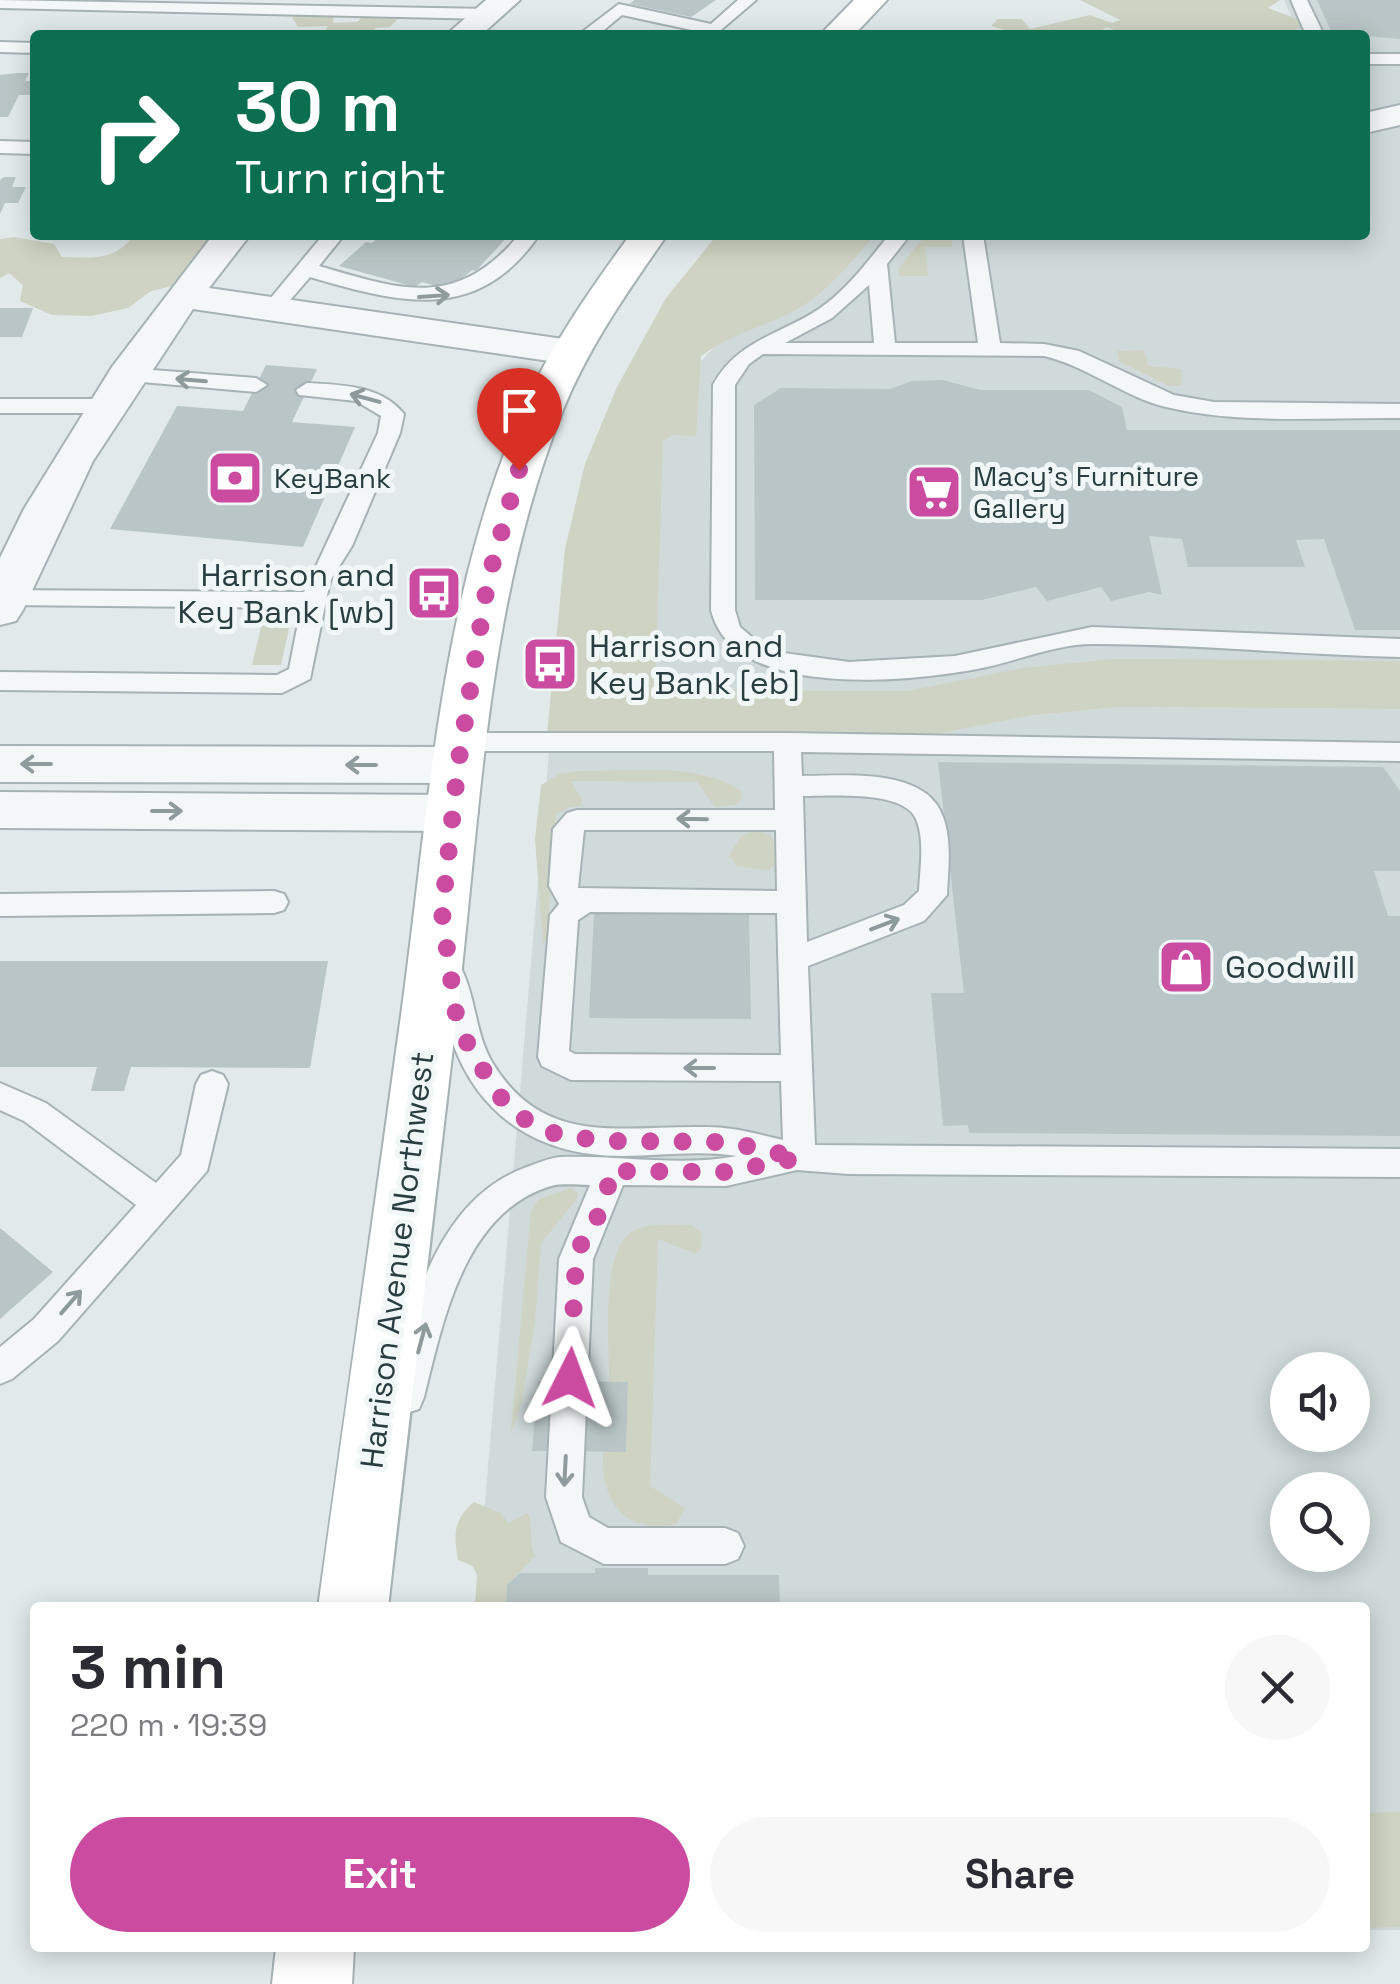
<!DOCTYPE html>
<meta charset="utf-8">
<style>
body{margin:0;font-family:"Space Grotesk",sans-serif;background:#f7f7f7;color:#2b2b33;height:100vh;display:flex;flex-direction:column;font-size:38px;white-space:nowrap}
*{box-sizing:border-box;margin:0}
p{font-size:32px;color:#7c7c81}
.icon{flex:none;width:55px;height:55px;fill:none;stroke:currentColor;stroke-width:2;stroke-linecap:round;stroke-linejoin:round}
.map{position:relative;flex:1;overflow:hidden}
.panel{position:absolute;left:30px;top:1602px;width:1340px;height:350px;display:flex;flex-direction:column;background:#fff;border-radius:10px;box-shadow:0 5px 25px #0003}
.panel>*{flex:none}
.top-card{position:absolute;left:30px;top:30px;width:1340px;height:210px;border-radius:10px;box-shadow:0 5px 25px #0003;background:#0b6e4f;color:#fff;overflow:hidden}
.tools{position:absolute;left:1270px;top:1352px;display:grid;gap:20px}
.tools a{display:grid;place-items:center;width:100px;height:100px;border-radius:50%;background:#fff;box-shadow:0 5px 25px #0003;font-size:50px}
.pin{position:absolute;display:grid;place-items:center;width:85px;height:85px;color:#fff;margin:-102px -42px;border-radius:50% 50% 50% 0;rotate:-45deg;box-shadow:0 0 10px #0007}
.pin .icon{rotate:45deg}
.me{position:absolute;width:110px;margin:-55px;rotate:3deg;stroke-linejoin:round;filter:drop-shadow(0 0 8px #0008)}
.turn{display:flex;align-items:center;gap:35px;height:210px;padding:0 40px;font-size:45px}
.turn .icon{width:130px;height:130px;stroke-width:2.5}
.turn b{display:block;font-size:70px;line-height:85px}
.round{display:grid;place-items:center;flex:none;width:105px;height:105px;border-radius:52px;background:#f7f7f7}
.overview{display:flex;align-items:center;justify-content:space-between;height:170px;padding:0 40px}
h1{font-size:60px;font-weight:700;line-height:75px}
.cta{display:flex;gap:20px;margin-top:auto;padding:20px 40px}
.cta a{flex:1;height:115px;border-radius:60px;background:#ca4ba0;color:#fff;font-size:40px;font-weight:700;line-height:115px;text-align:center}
.cta a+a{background:#f7f7f7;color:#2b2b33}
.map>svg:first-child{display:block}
.built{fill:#d0dadb;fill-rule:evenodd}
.green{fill:#cfd3c3}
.building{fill:#b9c5c6}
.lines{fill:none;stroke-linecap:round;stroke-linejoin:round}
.lane-casing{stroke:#a6b2b4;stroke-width:4}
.street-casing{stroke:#a6b2b4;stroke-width:4}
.secondary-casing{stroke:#a6b2b4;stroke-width:4}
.lane{fill:#f4f7f8;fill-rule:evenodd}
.street{fill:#f4f7f8;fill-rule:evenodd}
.secondary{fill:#fff;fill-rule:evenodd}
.oneway{stroke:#8f9a9c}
.route{stroke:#ca4ba0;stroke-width:18;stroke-dasharray:0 32.4}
.labels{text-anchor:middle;stroke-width:10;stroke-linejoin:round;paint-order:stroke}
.far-poi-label{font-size:28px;fill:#2a3e41;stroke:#f1f7f7;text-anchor:start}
.poi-label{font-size:32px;fill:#2a3e41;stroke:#f1f7f7;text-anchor:start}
.street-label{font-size:32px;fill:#2a3e41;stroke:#f1f7f7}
</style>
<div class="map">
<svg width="1400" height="1984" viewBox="0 0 1400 1984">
<rect width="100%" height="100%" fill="#e1e9ea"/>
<g class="built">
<polygon points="1284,0 1400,0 1400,703 633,692 643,423 820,235 1365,235 1365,35 1300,35"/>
<path d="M1119 707 1400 709V1930H1365V1608H476L549 752 547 734 1027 716ZM1288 1370H1352V1435H1288ZM1288 1490H1352V1555H1288Z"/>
</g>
<g class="green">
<path d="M1080 0H1280L1268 8 1305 22 1296 30 1305 35H1108L1114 30 1107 27C1084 45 1018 35 991 26L998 19H1022L1030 29 1090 15 1112 23 1120 20Z"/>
<polygon points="310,10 334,11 333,23 358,22 365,12 400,17 390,27 374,28 380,35 323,35 328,26 298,27 292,17"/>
<path d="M134 235H212L205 258 185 283 151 291 128 308 91 316 52 315 20 301 23 285 9 273 0 278V239L14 237 54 244 62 257C92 258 116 261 134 235Z"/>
<path d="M717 235H874C849 265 823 298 786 315 754 330 732 334 701 356L696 436 672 435 663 441 655 690 907 691 1023 668 1114 659 1400 661V709L1119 707 1027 716 911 739 547 734 565 549 585 464 617 387 666 298Z"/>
<polygon points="925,235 951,235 952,247 925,247 928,276 899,276 899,268"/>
<polygon points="1144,350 1148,366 1181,369 1182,385 1169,386 1119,361 1117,351"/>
<polygon points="264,615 292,615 281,665 252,665"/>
<path d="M579 771C630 772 697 761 741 791L742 799 735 805 715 807 697 782 571 781 582 800 581 806 570 807 556 814 547 937 543 944 535 839 541 785 560 774Z"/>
<polygon points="756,831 770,835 775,842 780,840 782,857 769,870 736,866 732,858 728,858 741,836"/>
<polygon points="571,1188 578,1193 576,1200 541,1243 535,1322 521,1405 511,1433 531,1211 538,1200"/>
<path d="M692 1225 702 1233 701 1249 696 1254 658 1239 650 1486 685 1508 676 1524C623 1534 601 1502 603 1452L626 1451 628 1382H609C610 1344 598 1244 637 1229 653 1223 675 1225 692 1225Z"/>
<path d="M474 1502 501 1513 508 1523 528 1513C533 1528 529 1543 535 1556L507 1585 506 1607H475L477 1576 473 1566 458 1560C453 1534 454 1519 474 1502Z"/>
<polygon points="1400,1812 1400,1927 1365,1928 1365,1813"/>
</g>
<g class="building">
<polygon points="634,0 716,0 691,17 630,4"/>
<polygon points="1317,0 1400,0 1400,39 1332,33"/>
<polygon points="18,73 29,73 25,81 35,81 35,86 31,95 19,95 8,117 0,117 0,75"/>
<polygon points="4,177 16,177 12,187 26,187 18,203 5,203 0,214 0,180"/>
<polygon points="381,235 509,235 476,271 472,270 449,290 422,282 415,287 339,266 366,242 372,243"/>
<polygon points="0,308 33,308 22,337 0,337"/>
<polygon points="266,365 317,369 292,422 355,427 303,547 110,529 177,406 243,411"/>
<polygon points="943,380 980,390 1089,390 1122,407 1127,430 1400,430 1400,630 1355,630 1324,539 1296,540 1305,567 1188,567 1182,539 1149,536 1162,595 1149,592 1111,601 1101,587 1047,601 1036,587 982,600 755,600 754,405 781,388 890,389 912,381"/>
<polygon points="938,762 1383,767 1400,791 1400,871 1374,871 1388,916 1400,916 1400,1136 969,1133 968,1125 943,1126 931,993 964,993"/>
<polygon points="594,912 749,913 751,1019 589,1018"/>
<polygon points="0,961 328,961 310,1068 131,1067 124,1091 91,1091 97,1067 0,1067"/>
<polygon points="0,1228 53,1272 0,1319"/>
<polygon points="538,1381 628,1382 626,1452 532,1451"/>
<polygon points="595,1568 648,1568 648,1575 779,1575 780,1608 506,1608 507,1585 520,1573 595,1573"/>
</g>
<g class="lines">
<g class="lane-casing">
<g id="lane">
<polygon points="0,0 489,9 498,14 489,19 0,8"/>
<polygon points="738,0 756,0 715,35 622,15 598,35 578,35 619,4 711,24"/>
<polygon points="1291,0 1307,0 1324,35 1306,35"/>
<polygon points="0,42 35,43 35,53 0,52"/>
<rect x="1365" y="54" width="35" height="10"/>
<polygon points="0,141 35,142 35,154 0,153"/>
<path d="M323 235H344L319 266C401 290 456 310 519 235H539C477 325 399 303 310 277L279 313H265L262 309 265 305Z"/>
<path d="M889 235H910L887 264 895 343H978L963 235H983L1000 343 1044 344 1079 351 1174 395 1214 402 1400 404V418C1324 417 1241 425 1166 407 1124 397 1087 366 1044 356L763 354 749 364 735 385V610L740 627 759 643 784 653 849 662 955 656 1092 627 1400 639V657C1299 655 1197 644 1096 644 1056 643 1016 662 977 669 908 682 732 700 711 610L713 385C737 340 780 335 819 309 847 290 868 261 889 235ZM869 285 874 343H785L832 318Z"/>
<polygon points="127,368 256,378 267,385 256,392 119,380 116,375 119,370"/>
<path d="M307 383C341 385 381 385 404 414L400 433 352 546 330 581 310 679 282 693 0 690V672L277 675 289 669 301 608 5 605 0 604V590L304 592 378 433 381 416 356 401 299 395 296 390Z"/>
<polygon points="0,399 107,399 118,406 107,413 0,413"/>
<path d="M463 733H787L1400 743V761L801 752 802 776C844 776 926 767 943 817 952 841 948 870 947 895L924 921 808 966 815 1145 1400 1149V1177L848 1174 797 1170 726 1186 623 1185 593 1259 582 1497 589 1517 608 1528H725L738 1533 744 1546 738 1559 725 1564H604L561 1542 546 1497 559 1259 590 1185C578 1185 563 1183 551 1186 464 1212 443 1321 424 1397L419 1409 406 1413 393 1409 388 1397C410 1315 434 1202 524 1168 536 1164 548 1158 561 1157 618 1155 681 1167 737 1156 699 1150 660 1156 622 1156 541 1156 480 1119 452 1041 444 1021 429 987 439 968L450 964 461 968C476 997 475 1033 492 1062 544 1149 622 1125 707 1127 733 1127 757 1134 783 1140L781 1081 571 1080 542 1066 538 1057 550 915 559 904 549 886 553 829 567 813 577 810H775L774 751H463L454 749 450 742 454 735ZM803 796C830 796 904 790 916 819 925 840 920 869 919 891L904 905 807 942ZM584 830H776L777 891 578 888ZM590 912 777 913 781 1055 575 1054 569 1051 578 920Z"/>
<polygon points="274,891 284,894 288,902 284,910 274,913 0,916 0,894"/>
<polygon points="212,1071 223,1075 228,1084 207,1171 58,1341 12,1379 0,1384 0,1347 34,1319 136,1205 24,1121 0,1110 0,1083 46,1103 156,1183 181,1155 196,1084 201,1075"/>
</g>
</g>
<g class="street-casing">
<g id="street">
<polygon points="486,0 520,0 481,35 446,35"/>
<polygon points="1400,105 1400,125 1365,133 1365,113"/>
<polygon points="213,235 250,235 209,288 570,340 584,344 590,352 584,360 570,364 193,309 93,461 23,610 16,621 0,625 0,558 24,509 112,367"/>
<polygon points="0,746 458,747 475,753 483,765 475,777 458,783 0,782"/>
<polygon points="0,792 453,795 471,800 478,813 471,826 453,831 0,828"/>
</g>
</g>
<g class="secondary-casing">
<g id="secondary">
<polygon points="854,0 887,0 854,35 820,35"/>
<path d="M630 235H667C628 291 589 346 563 410 486 601 481 811 457 1013 434 1211 410 1409 388 1608H318C345 1407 375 1208 402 1008 429 808 440 595 523 408 551 345 590 290 630 235Z"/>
<polygon points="276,1948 354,1948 352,1984 272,1984"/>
</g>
</g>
<use href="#lane" class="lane"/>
<use href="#street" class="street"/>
<use href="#secondary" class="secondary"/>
</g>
<defs><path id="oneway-shaft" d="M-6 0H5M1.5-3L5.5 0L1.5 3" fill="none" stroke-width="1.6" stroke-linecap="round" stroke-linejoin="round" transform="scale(2.5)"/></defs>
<g class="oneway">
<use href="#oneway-shaft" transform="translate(434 296) rotate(-4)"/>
<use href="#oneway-shaft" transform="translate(191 380) rotate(-175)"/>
<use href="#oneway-shaft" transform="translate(365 398) rotate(-165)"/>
<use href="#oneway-shaft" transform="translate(36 764) rotate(-180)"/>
<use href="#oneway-shaft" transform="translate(361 765) rotate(-180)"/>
<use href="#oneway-shaft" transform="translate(167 811)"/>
<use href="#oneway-shaft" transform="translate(692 819) rotate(-179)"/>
<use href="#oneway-shaft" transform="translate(885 924) rotate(-21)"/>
<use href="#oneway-shaft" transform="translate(699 1068) rotate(-180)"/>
<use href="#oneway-shaft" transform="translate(71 1302) rotate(-49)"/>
<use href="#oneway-shaft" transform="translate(422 1338) rotate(-75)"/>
<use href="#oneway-shaft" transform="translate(565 1471) rotate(93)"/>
</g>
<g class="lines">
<polyline class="route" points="519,470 488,580 458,765 442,913 456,1014 470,1050 506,1105 530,1123 561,1136 610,1141 729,1142 799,1158 726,1172 610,1171 607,1194 598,1216 584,1236 576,1259 570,1378"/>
</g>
<defs>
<g id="bank-square" transform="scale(2.875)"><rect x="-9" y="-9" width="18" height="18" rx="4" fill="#ca4ba0" stroke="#f1f7f7"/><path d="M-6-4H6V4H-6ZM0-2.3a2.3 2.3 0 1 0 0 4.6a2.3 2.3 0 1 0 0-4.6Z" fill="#fff"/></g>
<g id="supermarket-square" transform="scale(2.875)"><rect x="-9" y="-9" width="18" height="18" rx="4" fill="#ca4ba0" stroke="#f1f7f7"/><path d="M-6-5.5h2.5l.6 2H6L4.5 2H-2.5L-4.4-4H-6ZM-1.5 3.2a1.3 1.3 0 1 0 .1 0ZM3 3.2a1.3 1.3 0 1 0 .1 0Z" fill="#fff"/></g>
<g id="bus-square" transform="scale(2.875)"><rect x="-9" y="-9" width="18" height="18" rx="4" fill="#ca4ba0" stroke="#f1f7f7"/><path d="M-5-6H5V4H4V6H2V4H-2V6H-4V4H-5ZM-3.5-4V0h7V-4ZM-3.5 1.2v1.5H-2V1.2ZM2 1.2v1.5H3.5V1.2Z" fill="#fff"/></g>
<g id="shop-square" transform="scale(2.875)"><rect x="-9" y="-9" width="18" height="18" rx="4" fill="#ca4ba0" stroke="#f1f7f7"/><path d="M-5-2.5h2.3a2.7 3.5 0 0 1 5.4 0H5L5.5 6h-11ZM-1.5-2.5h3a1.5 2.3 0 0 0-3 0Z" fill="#fff"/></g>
</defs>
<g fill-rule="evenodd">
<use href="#bank-square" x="235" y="478"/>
<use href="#supermarket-square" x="934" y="492"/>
<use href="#bus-square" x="434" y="593"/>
<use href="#bus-square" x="550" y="664"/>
<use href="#shop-square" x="1186" y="967"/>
</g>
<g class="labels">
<g class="far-poi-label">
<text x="973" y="486">Macy's Furniture<tspan x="973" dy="32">Gallery</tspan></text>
<text x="274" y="488">KeyBank</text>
</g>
<g class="poi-label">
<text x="395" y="586" text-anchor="end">Harrison and<tspan x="395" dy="37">Key Bank [wb]</tspan></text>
<text x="589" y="657">Harrison and<tspan x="589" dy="37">Key Bank [eb]</tspan></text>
<text x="1225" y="978">Goodwill</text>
</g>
<g class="street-label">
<text transform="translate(397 1260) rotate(-83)" y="11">Harrison Avenue Northwest</text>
</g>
</g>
</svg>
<div class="tools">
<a><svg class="icon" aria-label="sound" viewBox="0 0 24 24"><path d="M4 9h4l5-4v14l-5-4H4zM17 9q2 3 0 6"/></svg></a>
<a><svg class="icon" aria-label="search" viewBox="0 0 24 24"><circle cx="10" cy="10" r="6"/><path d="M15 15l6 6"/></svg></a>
</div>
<div class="pin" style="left:519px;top:470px;background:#d93025"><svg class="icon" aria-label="arrive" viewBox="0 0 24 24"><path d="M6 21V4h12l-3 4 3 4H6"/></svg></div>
<svg class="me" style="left:570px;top:1378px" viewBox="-20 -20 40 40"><path d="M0-17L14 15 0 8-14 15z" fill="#ca4ba0" stroke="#fff" stroke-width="4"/></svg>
<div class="top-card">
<div class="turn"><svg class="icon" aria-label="right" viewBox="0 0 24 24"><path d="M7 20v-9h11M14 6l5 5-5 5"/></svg><div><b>30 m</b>Turn right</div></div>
</div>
<section class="panel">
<div class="overview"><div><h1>3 min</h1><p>220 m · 19:39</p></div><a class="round"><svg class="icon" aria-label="close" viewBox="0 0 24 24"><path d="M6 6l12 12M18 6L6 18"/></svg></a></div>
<div class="cta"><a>Exit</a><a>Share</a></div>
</section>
</div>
